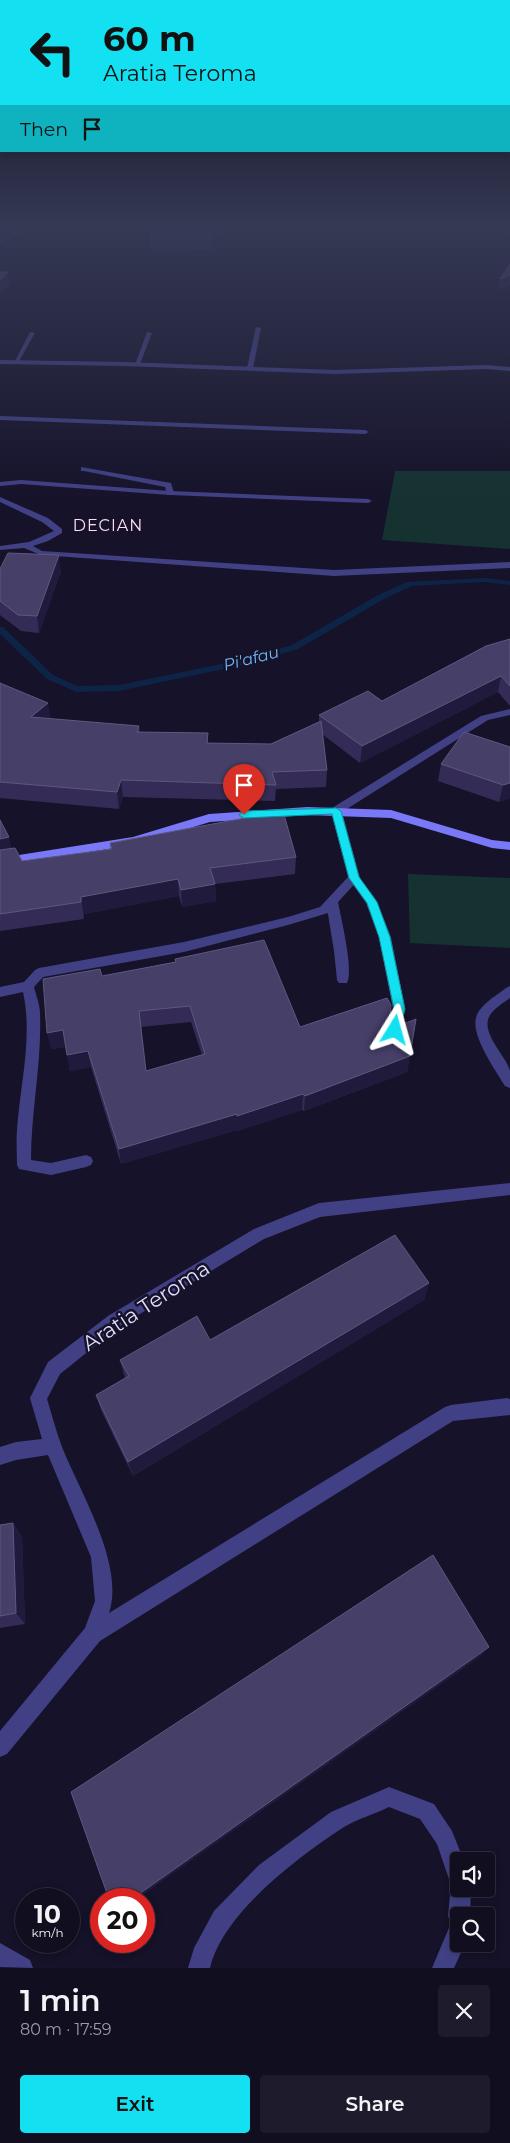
<!DOCTYPE html>
<meta charset="utf-8">
<style>
body{margin:0;font-family:Montserrat,sans-serif;background:#1e1c2c;color:#f1f3f6;height:100vh;display:flex;flex-direction:column;font-size:19px;white-space:nowrap}
*{box-sizing:border-box;margin:0}
p{font-size:16px;color:#9c9ca4}
.icon{flex:none;width:28px;height:28px;fill:none;stroke:currentColor;stroke-width:2;stroke-linecap:round;stroke-linejoin:round}
.map{position:relative;height:1968px;overflow:hidden}
.panel{display:flex;flex-direction:column;background:#100e1f;flex:1}
.panel>*{flex:none}
.banner{position:absolute;left:0px;top:0px;width:510px;height:152px;box-shadow:0 2px 8px #0003,0 0 0 1px #302e3d;background:#13e0f1;color:#111;overflow:hidden}
.tools{position:absolute;left:450px;top:1852px;display:grid;gap:10px}
.tools a{display:grid;place-items:center;width:45px;height:45px;border-radius:5px;background:#100e1f;box-shadow:0 2px 8px #0003,0 0 0 1px #302e3d;font-size:25px}
.speed{position:absolute;left:15px;top:1888px;display:flex;gap:10px;font-size:25px;font-weight:700;text-align:center}
.speed>*{display:grid;place-content:center;width:65px;height:65px;border-radius:50%;background:#100e1f;box-shadow:0 2px 8px #0003,0 0 0 1px #302e3d;line-height:1}
.speed small{font-size:12px;font-weight:400}
.speed .limit{border:8px solid #d22;background:#fff;color:#111}
.pin{position:absolute;display:grid;place-items:center;width:42px;height:42px;color:#fff;margin:-51px -21px;border-radius:50% 50% 50% 0;rotate:-45deg;box-shadow:0 0 5px #0007}
.pin .icon{rotate:45deg}
.me{position:absolute;width:55px;margin:-28px;rotate:8deg;stroke-linejoin:round;filter:drop-shadow(0 0 4px #0008)}
.turn{display:flex;align-items:center;gap:18px;height:105px;padding:0 20px;font-size:22px}
.turn .icon{width:65px;height:65px;stroke-width:2.5}
.turn b{display:block;font-size:35px;line-height:42px}
.then{display:flex;align-items:center;height:48px;padding:0 20px;background:#0003;gap:10px;font-size:19px}
.round{display:grid;place-items:center;flex:none;width:52px;height:52px;border-radius:5px;background:#1e1c2c}
.head{display:flex;align-items:center;justify-content:space-between;height:85px;padding:0 20px}
h1{font-size:30px;font-weight:600;line-height:38px}
.action{display:flex;gap:10px;margin-top:auto;padding:10px 20px}
.action a{flex:1;height:58px;border-radius:5px;background:#13e0f1;color:#111;font-size:20px;font-weight:600;line-height:58px;text-align:center}
.action a+a{background:#1e1c2c;color:#f1f3f6}
.map>svg:first-child{display:block}
.green{fill:#153231}
.lines{fill:none;stroke-linecap:round;stroke-linejoin:round}
.stream{fill:#0e2446;fill-rule:evenodd}
.service{fill:#414085;fill-rule:evenodd}
.minor{fill:#414085;fill-rule:evenodd}
.secondary{fill:#7978f7;fill-rule:evenodd}
.wall{fill:#342c56;fill-rule:evenodd}
.shaded-wall{fill:#201a3c}
.building{fill:#463f68;stroke:#5e587f;fill-rule:evenodd}
.route{fill:#13e0f1;stroke:#0c929d}
.labels{text-anchor:middle;stroke-width:5;stroke-linejoin:round;paint-order:stroke}
.far-neighbourhood-label{font-size:16px;letter-spacing:1px;fill:#fddef2;stroke:#151229}
.far-water-label{font-size:16px;font-style:italic;fill:#70bbf7;stroke:#151229}
.near-street-label{font-size:21px;fill:#dfdcfd;stroke:#151229}
</style>
<div class="map">
<svg width="510" height="1968" viewBox="0 0 510 1968">
<rect width="100%" height="100%" fill="#151229"/>
<g class="green">
<polygon points="395,471 510,471 510,549 382,540"/>
<polygon points="408,874 510,878 510,948 410,943"/>
</g>
<g class="lines">
<polygon class="stream" points="485,578 510,581 510,585 485,582 412,586 384,599 298,649 243,665 119,691 76,692 47,679 0,634 0,627 3,627 53,675 77,686 119,685 241,660 292,645 378,595 407,582"/>
<g class="service">
<polygon points="256,327 261,328 253,368 250,370 247,368"/>
<polygon points="30,332 35,333 18,363 14,363"/>
<polygon points="147,332 152,333 140,364 135,365"/>
<polygon points="81,467 171,483 174,493 167,495 165,487 84,471 81,471"/>
<polygon points="354,874 358,875 377,902 391,937 405,1009 400,1035 395,1036 390,1035 389,1031 393,1009 379,937 366,903 348,878"/>
<path d="M332 898 338 902C341 918 354 971 347 983H339L337 980 334 951 326 902Z"/>
</g>
<g class="minor">
<polygon points="1,228 9,228 20,233 0,244 0,240 13,233"/>
<polygon points="0,360 125,362 335,370 486,365 510,367 510,371 486,369 335,374 125,366 0,364"/>
<polygon points="0,416 365,430 369,432 365,434 0,420"/>
<polygon points="21,480 170,491 368,499 372,501 368,503 170,495 21,484 0,486 0,482"/>
<polygon points="0,497 48,518 62,529 62,533 48,541 33,546 42,551 334,570 510,562 510,568 334,576 41,555 24,548 0,550 0,546 29,542 54,531 42,522 0,502"/>
<path d="M510 709V715L488 720 342 812 360 878 328 913 288 925 184 952 43 977 34 987C36 995 40 1005 40 1013 42 1062 31 1111 31 1160L51 1163 86 1155 91 1157 93 1161 91 1165 86 1167 51 1175 19 1169 17 1165C17 1153 16 1142 17 1130 20 1085 33 1037 23 992L0 997V987L24 982 35 970 39 968 184 942 288 917 320 907 348 877 331 811 332 808 481 716Z"/>
<path d="M510 986V998C503 1003 493 1009 489 1017 481 1034 507 1057 510 1071 510 1076 510 1083 510 1088L505 1086C496 1071 471 1036 476 1018 479 1005 496 996 506 988Z"/>
<path d="M510 1183V1195L320 1217 264 1239 120 1326 60 1374 47 1399C52 1415 56 1431 62 1447 80 1492 125 1565 109 1613L445 1407 451 1405 507 1398 510 1399V1415L453 1421 100 1641 7 1754 0 1757V1731L85 1628 95 1601 91 1557 48 1455 16 1460 0 1465V1447L16 1442 42 1439 30 1398 48 1362 108 1316 254 1229 319 1203Z"/>
<path d="M389 1787 434 1804 452 1831 464 1861H459V1889H471L470 1916H459V1944H465L454 1968H432L451 1923 448 1916 451 1885 437 1844 420 1819 389 1807C375 1814 357 1819 344 1827 298 1857 223 1913 210 1968H188L194 1948 214 1911 259 1865 331 1812Z"/>
<polygon points="0,1943 30,1960 33,1968 0,1967"/>
</g>
<polygon class="secondary" points="307,807 391,810 492,840 510,842 510,850 492,848 391,818 307,815 210,822 134,845 0,866 0,858 133,837 209,814"/>
</g>
<g class="wall">
<polygon points="152,228 223,228 212,250 151,249 150,238"/>
<polygon points="0,569 61,571 39,633 21,631 0,615"/>
<polygon points="510,639 510,706 498,692 360,763 322,734 327,770 326,787 276,789 275,801 123,797 119,809 0,798 0,683 51,719 139,726 140,732 208,733 208,743 271,744 319,722 319,715 382,701"/>
<polygon points="510,747 510,798 499,802 438,781 441,764"/>
<polygon points="0,820 12,849 22,861 111,849 110,843 296,857 295,874 215,884 216,901 182,907 179,896 84,914 84,919 0,931"/>
<path d="M175 959 300 1027 390 1015 410 1056 407 1072 304 1111 302 1110 237 1131V1130L121 1164 91 1067 70 1071 66 1047 51 1049 102 976 175 962ZM191 1022 202 1055 146 1071 141 1027Z"/>
<polygon points="429,1283 424,1300 133,1476 101,1410 96,1395 125,1378 120,1360 210,1340"/>
<polygon points="13,1523 22,1537 25,1624 0,1628 0,1525"/>
</g>
<g class="shaded-wall">
<polygon points="217,228 223,228 212,250 211,239"/>
<polygon points="8,272 10,284 0,295 0,280"/>
<polygon points="510,275 510,285 498,291 500,279"/>
<polygon points="59,555 61,571 39,633 37,616"/>
<polygon points="501,676 498,692 360,763 362,746"/>
<polygon points="48,703 51,719 31,717"/>
<polygon points="121,780 123,797 119,809 117,792"/>
<polygon points="510,783 510,798 499,802 503,785"/>
<polygon points="9,837 13,854 0,857 0,839"/>
<polygon points="178,879 179,896 84,914 84,919 81,897"/>
<polygon points="215,884 216,901 182,907 181,890"/>
<polygon points="63,1030 67,1047 51,1049 47,1033"/>
<polygon points="88,1051 91,1067 70,1071 67,1055"/>
<polygon points="410,1056 407,1072 304,1111 305,1096"/>
<polygon points="303,1094 302,1110 237,1131 237,1116"/>
<polygon points="237,1114 237,1130 121,1164 119,1149"/>
<polygon points="429,1283 424,1300 133,1476 128,1462"/>
<polygon points="13,1523 22,1537 25,1624 16,1613"/>
<polygon points="489,1647 480,1657 137,1899 132,1899"/>
</g>
<g class="building">
<polygon points="152,228 188,228 190,229 191,228 217,228 211,239 150,238"/>
<polygon points="510,264 510,275 500,279"/>
<polygon points="0,272 8,272 0,280"/>
<polygon points="8,553 59,555 37,616 18,615 0,601 0,569"/>
<polygon points="510,639 510,686 501,676 362,746 319,715 368,691 382,701 486,646"/>
<polygon points="0,683 48,703 31,717 139,726 137,732 208,733 207,743 271,744 321,721 327,770 272,772 276,785 121,780 117,792 0,782"/>
<polygon points="464,732 510,747 510,783 503,785 441,764"/>
<polygon points="283,811 296,857 210,868 215,884 181,890 178,879 81,897 81,902 0,914 0,850 15,848 22,861 112,849 110,843"/>
<polygon points="0,820 9,837 0,839"/>
<path d="M264 940 300 1027 387 998 391 1005 390 1015 392 1021H401L403 1024 416 1019 410 1056 305 1096 303 1094 237 1116V1114L119 1149 88 1051 67 1055 63 1030 47 1033 43 979 100 969 102 976 176 962 175 959ZM190 1006 205 1054 146 1071 139 1011Z"/>
<polygon points="395,1235 429,1283 128,1462 96,1395 129,1376 120,1360 197,1316 210,1340"/>
<polygon points="13,1523 16,1613 0,1616 0,1525"/>
<polygon points="433,1555 489,1647 132,1899 109,1899 71,1792"/>
</g>
<linearGradient id="sky" x2="0" y2="1"><stop stop-color="#0c0a17"/><stop offset="0.45" stop-color="#353954"/><stop offset="1" stop-color="#353954" stop-opacity="0"/></linearGradient>
<rect width="510" height="504" fill="url(#sky)"/>
<polygon class="route" points="336,808 341,811 359,877 377,902 390,937 405,1009 399,1034 391,1034 389,1030 394,1009 379,937 367,903 349,878 332,814 244,818 239,815 244,811"/>
<g class="labels">
<g class="far-neighbourhood-label">
<text x="108" y="531">DECIAN</text>
</g>
<g class="far-water-label">
<text transform="translate(251 658) rotate(-14)" y="6">Pi'afau</text>
</g>
<g class="near-street-label">
<text transform="translate(146 1306) rotate(-33)" y="7">Aratia Teroma</text>
</g>
</g>
</svg>
<div class="tools">
<a><svg class="icon" aria-label="sound" viewBox="0 0 24 24"><path d="M4 9h4l5-4v14l-5-4H4zM17 9q2 3 0 6"/></svg></a>
<a><svg class="icon" aria-label="search" viewBox="0 0 24 24"><circle cx="10" cy="10" r="6"/><path d="M15 15l6 6"/></svg></a>
</div>
<div class="speed"><div>10<small>km/h</small></div><div class="limit">20</div></div>
<div class="pin" style="left:244px;top:815px;background:#d93025"><svg class="icon" aria-label="arrive" viewBox="0 0 24 24"><path d="M6 21V4h12l-3 4 3 4H6"/></svg></div>
<svg class="me" style="left:395px;top:1030px" viewBox="-20 -20 40 40"><path d="M0-17L14 15 0 8-14 15z" fill="#13e0f1" stroke="#fff" stroke-width="4"/></svg>
<div class="banner">
<div class="turn"><svg class="icon" aria-label="left" viewBox="0 0 24 24"><path d="M17 20v-9H6M10 6l-5 5 5 5"/></svg><div><b>60 m</b>Aratia Teroma</div></div>
<div class="then">Then<svg class="icon" aria-label="arrive" viewBox="0 0 24 24"><path d="M6 21V4h12l-3 4 3 4H6"/></svg></div>
</div>
</div>
<section class="panel">
<div class="head"><div><h1>1 min</h1><p>80 m · 17:59</p></div><a class="round"><svg class="icon" aria-label="close" viewBox="0 0 24 24"><path d="M6 6l12 12M18 6L6 18"/></svg></a></div>
<div class="action"><a>Exit</a><a>Share</a></div>
</section>
